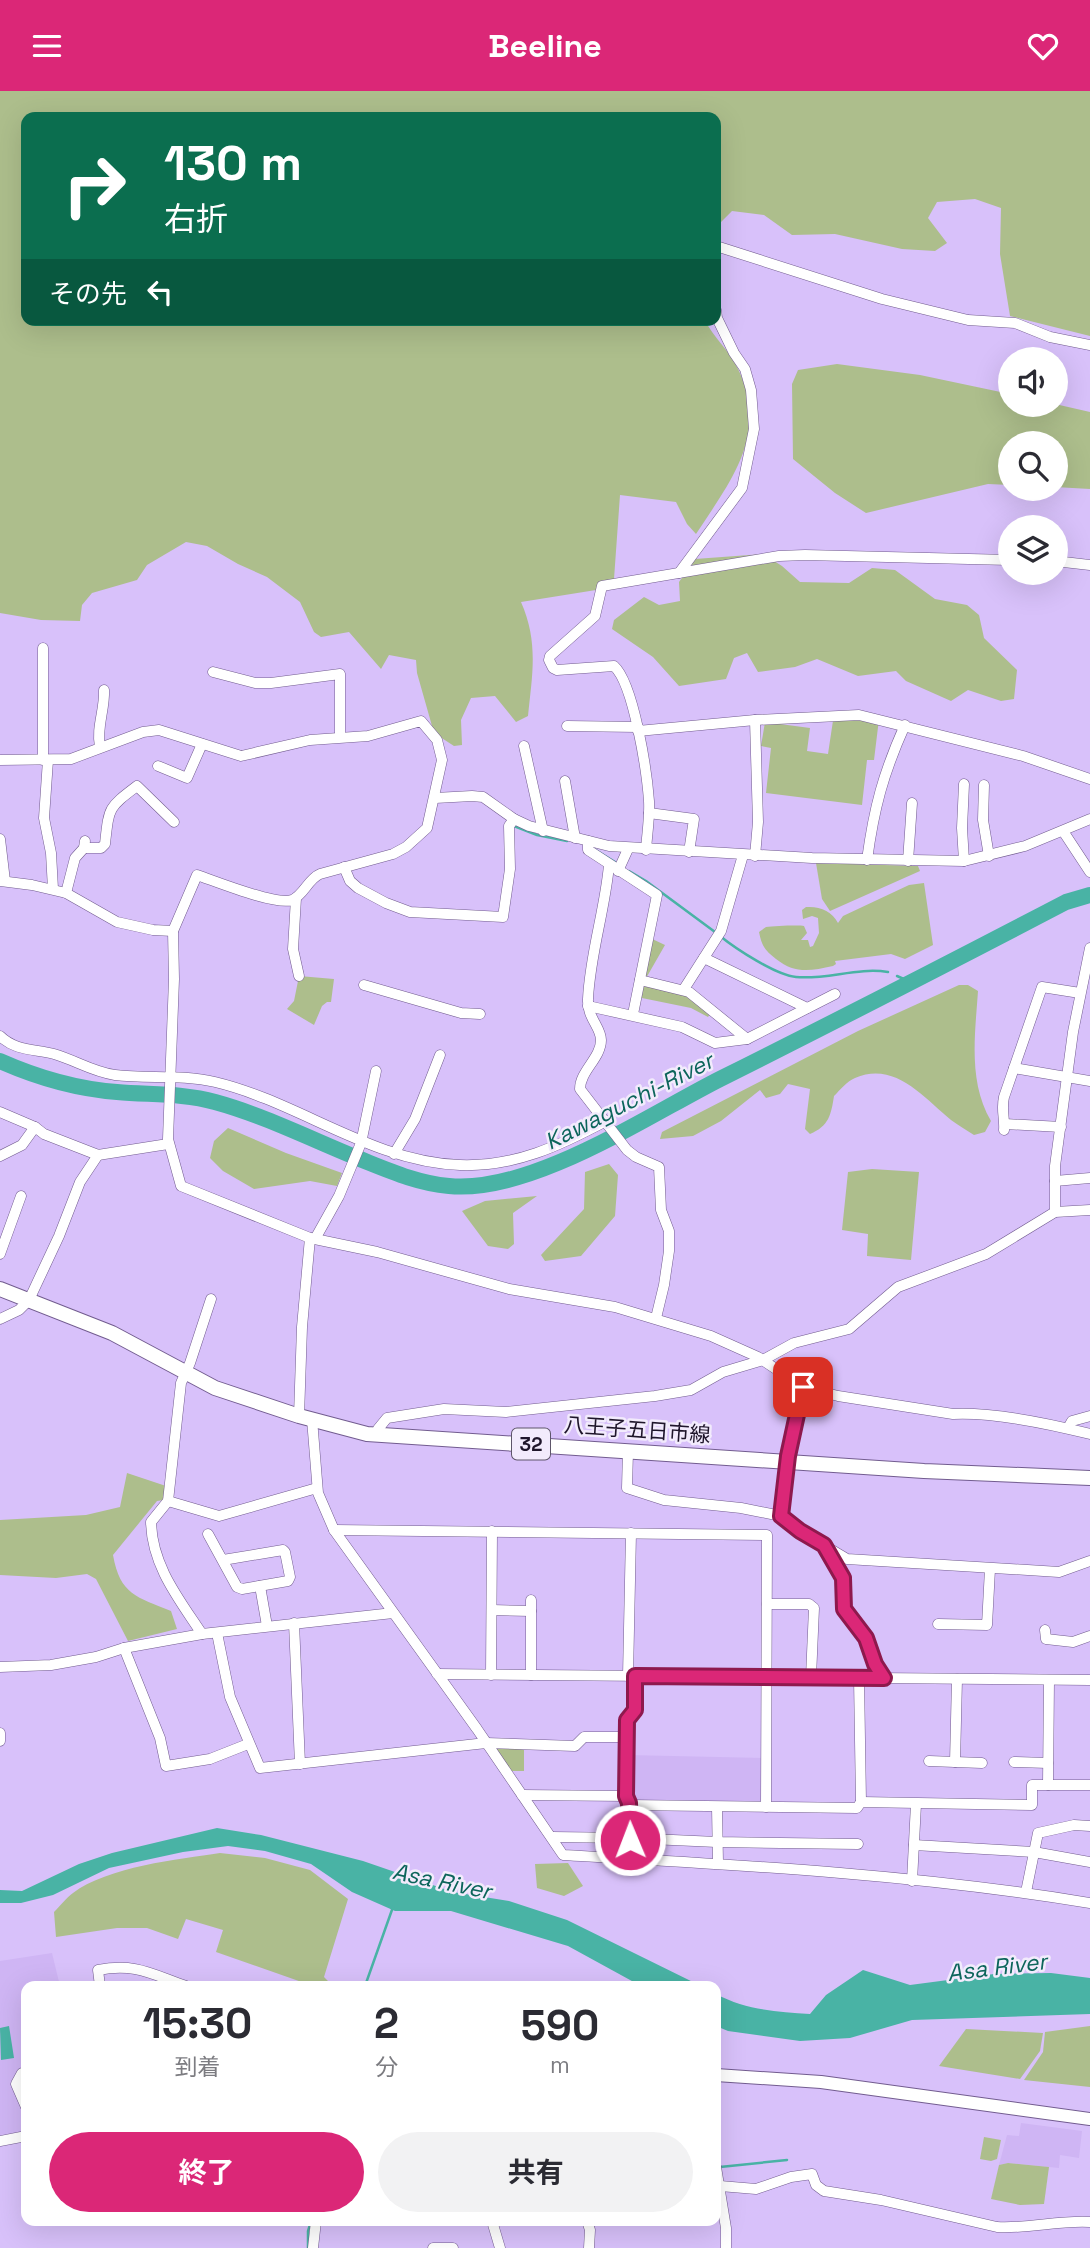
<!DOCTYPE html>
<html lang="ja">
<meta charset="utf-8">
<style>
body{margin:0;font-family:"Space Grotesk","Noto Sans JP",sans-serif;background:#f2f2f3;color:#2b2b33;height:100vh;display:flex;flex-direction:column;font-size:26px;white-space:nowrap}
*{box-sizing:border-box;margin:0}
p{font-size:23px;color:#7c7c81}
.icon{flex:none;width:38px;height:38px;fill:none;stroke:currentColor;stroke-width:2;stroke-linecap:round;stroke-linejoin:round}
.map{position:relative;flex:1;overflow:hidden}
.details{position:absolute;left:21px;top:1890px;width:700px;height:245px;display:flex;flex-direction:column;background:#fff;border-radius:14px;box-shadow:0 7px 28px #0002}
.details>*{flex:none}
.hud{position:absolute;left:21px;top:21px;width:700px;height:214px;border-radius:14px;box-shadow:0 7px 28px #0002;background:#0b6e4f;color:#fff;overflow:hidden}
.tools{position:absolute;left:998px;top:256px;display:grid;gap:14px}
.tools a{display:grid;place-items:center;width:70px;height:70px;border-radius:50%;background:#fff;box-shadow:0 7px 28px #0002;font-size:35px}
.pin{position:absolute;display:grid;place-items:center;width:60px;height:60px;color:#fff;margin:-30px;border-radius:14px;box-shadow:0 4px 10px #0006}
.me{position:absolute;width:77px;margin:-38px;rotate:359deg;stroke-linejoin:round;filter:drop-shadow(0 0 5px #0008)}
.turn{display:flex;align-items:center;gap:24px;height:147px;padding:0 28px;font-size:32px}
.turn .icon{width:91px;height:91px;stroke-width:2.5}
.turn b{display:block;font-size:49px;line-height:60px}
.then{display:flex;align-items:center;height:66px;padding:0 28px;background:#0003;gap:14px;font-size:26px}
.eta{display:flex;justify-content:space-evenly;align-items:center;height:119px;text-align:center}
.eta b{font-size:42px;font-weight:700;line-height:49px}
.action{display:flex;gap:14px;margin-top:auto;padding:14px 28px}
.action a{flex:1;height:80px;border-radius:42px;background:#db2777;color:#fff;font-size:28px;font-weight:700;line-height:80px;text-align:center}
.action a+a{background:#f2f2f3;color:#2b2b33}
header{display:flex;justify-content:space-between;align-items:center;height:91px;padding:0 28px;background:#db2777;color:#fff;font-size:32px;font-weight:700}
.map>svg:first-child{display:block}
.built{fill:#cfb5f4}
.green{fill:#adbe8c}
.water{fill:#49b3a5}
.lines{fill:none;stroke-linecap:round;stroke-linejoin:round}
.stream{stroke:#49b3a5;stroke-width:2.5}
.river{stroke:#49b3a5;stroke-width:16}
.minor-casing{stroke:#725c8f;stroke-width:11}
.tertiary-casing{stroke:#725c8f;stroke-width:14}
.primary-casing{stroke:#725c8f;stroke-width:16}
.minor{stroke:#fff;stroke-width:10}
.tertiary{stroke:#fff;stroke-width:12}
.primary{stroke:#fff;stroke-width:14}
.route-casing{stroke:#8e194d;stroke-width:18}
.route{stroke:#db2777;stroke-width:12}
.labels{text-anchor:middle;stroke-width:5;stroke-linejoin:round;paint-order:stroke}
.shield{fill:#f2ebfc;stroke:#5e566a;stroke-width:2}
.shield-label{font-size:19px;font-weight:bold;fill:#1f162b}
.street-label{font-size:21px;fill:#1f162b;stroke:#f2ebfc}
.water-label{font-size:23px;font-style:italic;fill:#0c655b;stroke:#f2ebfc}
</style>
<header><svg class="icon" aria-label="menu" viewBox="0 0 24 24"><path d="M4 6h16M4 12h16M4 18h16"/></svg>Beeline<svg class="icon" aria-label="heart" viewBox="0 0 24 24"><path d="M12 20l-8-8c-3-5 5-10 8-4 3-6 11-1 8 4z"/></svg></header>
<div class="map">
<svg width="1090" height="2157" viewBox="0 0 1090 2157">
<rect width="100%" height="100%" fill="#d8c1fa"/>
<g class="built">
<polygon points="627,1664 766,1667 766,1716 629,1714"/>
<polygon points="52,1862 60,1895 26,1895 26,1981 17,1989 26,2016 26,2040 0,2044 0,1870"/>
<polygon points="1021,2032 1082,2040 1079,2067 1060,2064 1059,2077 1008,2072 999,2074 1007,2044 1019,2045"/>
</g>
<g class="green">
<path d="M0 0H1090V245L1010 225 1000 163 1001 117 975 108 937 111 928 127 947 152 935 160 902 158 835 143 792 144 764 124 732 120 718 134 716 141V26H26V229H705C713 246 728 258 736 274 771 341 732 388 696 443L687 433 676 411 620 404 614 488 596 499 521 511C539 552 532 584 528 625L516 631 495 605 471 607 461 629 462 654 454 655 434 642 417 582 416 569 389 564 381 578 349 541 321 546 314 541 300 511 267 486 238 473 207 455 186 451 147 474 137 489 92 502 82 514 80 530 41 529 0 522Z"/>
<polygon points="837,273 920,284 1010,303 1010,313 1055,313 1090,321 1090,398 1055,396 1055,352 1010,352 1010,394 988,393 866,422 835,402 793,368 792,293 798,279"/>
<polygon points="763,463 782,475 800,491 849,492 872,477 895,479 935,508 967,514 979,524 984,547 1017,579 1014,608 1001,610 968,599 951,610 906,590 896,580 858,585 817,568 795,576 758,581 747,562 734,567 726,588 679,595 653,566 612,538 614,529 644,506 659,514 680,510 679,491 695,468"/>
<polygon points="834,623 879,628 874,669 867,669 862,714 766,702 771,657 761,655 765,631 810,637 807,660 828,663"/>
<polygon points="816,772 918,775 920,780 830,820 822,808"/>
<path d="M924 792 933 854 905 868 891 863 835 870 836 873 833 875C810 880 795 883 776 868 765 859 762 856 759 841L766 836C774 835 799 834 804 835L807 842 801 849H808L810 856 813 855 819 842 818 827 812 825 803 828 802 819 806 816C820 815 832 820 838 832L843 825 909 794Z"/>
<polygon points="648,846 665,854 645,889 684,898 713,919 708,926 691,917 637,906"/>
<polygon points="299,885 334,888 331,911 327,911 322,915 314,934 287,918 294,910"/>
<path d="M959 894H968L978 900C975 944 968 991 991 1030L985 1041 974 1044C966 1039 958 1034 951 1029 923 1006 895 970 855 987 847 990 840 999 834 1005 831 1024 829 1035 810 1043L805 1038 810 998 788 993 780 1003 766 1007 760 999 721 1030 693 1045 660 1048 662 1041 858 940Z"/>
<polygon points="228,1037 286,1062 342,1082 337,1095 310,1090 254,1098 223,1080 210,1067 214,1050"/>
<polygon points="609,1073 618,1084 615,1125 581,1165 545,1170 541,1164 584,1118 585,1081"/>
<polygon points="872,1078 919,1081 911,1169 867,1165 868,1143 842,1139 848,1081"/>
<polygon points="537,1105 513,1122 514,1153 508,1158 488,1155 462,1120 485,1110"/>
<path d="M127 1382 166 1395 164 1409 157 1410 113 1464C120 1504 137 1506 171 1520L177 1538 128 1550 96 1488 87 1483 56 1487 0 1484V1429L86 1424 120 1416Z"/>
<polygon points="486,1652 521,1653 521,1658 524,1659 524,1680 506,1680"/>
<path d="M220 1762 265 1767 310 1779 348 1808 324 1886 333 1895H313L216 1861 223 1839 186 1828 178 1848 147 1837H117L56 1846 54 1821C60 1815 66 1807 73 1802 107 1776 179 1768 220 1762Z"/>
<polygon points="568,1772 583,1795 564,1805 537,1797 535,1773"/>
<polygon points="1090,1935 1090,1996 1024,1989 1043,1961 1045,1941"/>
<polygon points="966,1938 1043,1942 1040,1960 1020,1988 939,1975"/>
<polygon points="984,2046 1001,2049 997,2068 991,2070 980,2068"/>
<polygon points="1008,2072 1049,2076 1044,2113 1020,2114 991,2108 999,2074"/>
</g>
<g class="water">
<polygon points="217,1737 261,1744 363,1770 453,1801 509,1810 567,1829 701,1895 641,1895 568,1855 451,1820 395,1820 352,1801 311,1773 265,1760 228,1755 183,1761 109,1777 53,1804 21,1812 0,1812 0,1799 22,1800 79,1773 112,1762"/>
<path d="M863 1879 910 1894 994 1883 1051 1882 1090 1887V1923L912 1929 850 1947 800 1950 728 1940 716 1935V1903C746 1919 777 1921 810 1923L826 1904Z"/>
<polygon points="9,1935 14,1967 1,1969 0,1937"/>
</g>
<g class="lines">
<g class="stream">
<polyline points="514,735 537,744 567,750"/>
<polyline points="594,758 615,771"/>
<polyline points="629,780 646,790 715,841"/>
<path d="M720 845C736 858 776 884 796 886 827 889 857 876 888 881"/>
<polyline points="897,885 913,892"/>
<polyline points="365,1895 393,1816"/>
<polyline points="720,2076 787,2069"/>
<polyline points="308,2157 308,2140 311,2130"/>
</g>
<path class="river" d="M0 970C36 986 78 998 117 1001 150 1004 183 1002 215 1011 263 1024 313 1049 360 1068 390 1080 417 1092 449 1095 531 1103 647 1025 720 988 836 930 951 871 1066 811L1090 804"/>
<g class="minor-casing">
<g id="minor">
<polyline points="716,155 882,208 968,229 1015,232 1050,246 1090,254"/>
<polyline points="1055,470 1090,474"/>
<polyline points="679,482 742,397 754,338 751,299 745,278 734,262 717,227 716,219"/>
<polyline points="43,557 43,669"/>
<polyline points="213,581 255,592 271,592 340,583 340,646"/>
<polyline points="567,635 638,636"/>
<polyline points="638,640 755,629 859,624 1023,665 1090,688"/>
<polyline points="524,655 543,740"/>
<path d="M100 656C96 636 105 619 104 599"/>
<path d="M0 669 71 668 143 641 159 639 241 665 310 649 368 645 421 630 437 649 442 669 427 737 406 756 393 763 320 783C308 788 304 804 292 809 276 815 215 790 197 784L173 840 174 888 168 1048 181 1095 310 1147 377 1161 509 1198 615 1216 711 1245 758 1266 803 1296 838 1305 953 1323C994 1321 1050 1333 1090 1343"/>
<polyline points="48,669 44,727 51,762 53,798"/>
<polyline points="158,675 187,687 202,653"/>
<polyline points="565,690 575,747"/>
<polyline points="984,694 983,729 989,765"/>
<polyline points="435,707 472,705 483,706 514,728 529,735 609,755 812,767 964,770 1025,755 1090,728"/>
<polyline points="649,722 694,728 689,761"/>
<polyline points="1063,740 1090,781"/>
<polyline points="0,748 5,790"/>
<path d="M85 750 84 757H101L105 753C109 716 108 717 137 695L174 731"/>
<polyline points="588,750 588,759 657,804 633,923"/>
<path d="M646 759C647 743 650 726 649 710 647 682 634 593 614 575L557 579 553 577 549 569 550 565 595 525 602 495 779 465 805 464 1010 469"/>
<polyline points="755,765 758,731 755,629"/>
<path d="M867 769C874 717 883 683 905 634"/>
<polyline points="908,770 912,712"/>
<polyline points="964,770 962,737 964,693"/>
<path d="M609 774C605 819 590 863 588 908 587 927 601 936 601 949 601 967 580 980 580 998L627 1059 636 1066 659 1076 661 1119 669 1140V1160L664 1194 656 1227"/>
<polyline points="344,776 350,790 358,797 386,812 410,821 503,826 510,778 509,735 514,728"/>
<polyline points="618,780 628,758"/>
<polyline points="0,790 32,794 66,802 117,831 153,839 173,840"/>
<polyline points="66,802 75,767 84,757"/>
<polyline points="296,807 293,858 299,885"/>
<polyline points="704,867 807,917"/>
<polyline points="640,889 689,901 747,948 835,903"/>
<polyline points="364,894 461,922 480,923"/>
<polyline points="684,898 721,840 743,764"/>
<polyline points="588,915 682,936 715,952 747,948"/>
<path d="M0 945C15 960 35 958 54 963 75 969 93 981 115 984 148 988 181 983 215 991 299 1011 372 1071 460 1074 515 1076 559 1055 606 1030"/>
<polyline points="1014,977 1090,990"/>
<polyline points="0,1021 35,1036 44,1043 98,1064 168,1053"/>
<polyline points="1005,1033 1061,1036"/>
<path d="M1004 1039C1005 1027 1001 1019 1004 1006L1042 896 1080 902"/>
<polyline points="394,1063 415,1028 440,964"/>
<polyline points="0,1065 22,1054 35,1036"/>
<polyline points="1055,1090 1090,1087"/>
<polyline points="1055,1121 1055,1075 1073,941 1090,857"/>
<polyline points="315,1148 339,1105 361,1052 376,980"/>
<polyline points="0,1163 21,1105"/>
<polyline points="0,1228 19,1219 29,1209 59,1145 80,1091 98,1064"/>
<polyline points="299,1325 302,1236 310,1147"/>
<path d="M312 1328 318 1402 334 1439 477 1638 563 1764C739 1774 916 1783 1090 1812"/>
<polyline points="1068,1337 1072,1330 1090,1325"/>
<polyline points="377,1345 378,1338 387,1327 444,1318 506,1321 655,1305 691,1299 723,1281 763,1269 794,1252 849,1238 898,1196 986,1163 1055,1121 1090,1119"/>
<polyline points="628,1360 627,1397 664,1409 741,1417 781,1425 800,1440 847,1468 1059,1481 1090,1470"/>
<polyline points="168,1410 219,1425 317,1397"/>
<polyline points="781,1425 789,1363 803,1296"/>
<polyline points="334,1439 767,1444 766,1716"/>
<polyline points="208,1443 237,1496 242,1498 288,1490 290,1486 285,1461 283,1459 223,1469"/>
<polyline points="824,1454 843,1487 844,1518 866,1547 875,1573 884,1587"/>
<polyline points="260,1495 267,1535"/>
<polyline points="531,1509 531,1584"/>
<polyline points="767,1513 809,1513 814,1517 811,1586"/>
<polyline points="492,1519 531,1520"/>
<polyline points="294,1532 300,1673"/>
<polyline points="938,1533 987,1534 990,1478"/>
<polyline points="1045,1539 1046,1548 1073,1551 1090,1545"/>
<polyline points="217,1542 230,1606 260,1677 486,1652 575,1655 584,1646 627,1646"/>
<path d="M202 1543C179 1508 152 1475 151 1431L168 1410 181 1292 190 1272 211 1208"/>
<polyline points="124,1557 160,1647 166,1675 210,1668 248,1653"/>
<polyline points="0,1576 51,1574 96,1566 124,1557 202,1543 393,1522"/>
<polyline points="437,1583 1090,1589"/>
<polyline points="491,1584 492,1440"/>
<polyline points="628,1585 631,1442"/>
<polyline points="859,1587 861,1711"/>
<polyline points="0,1642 0,1650"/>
<polyline points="929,1670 982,1672"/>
<polyline points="955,1671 957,1588"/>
<polyline points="1014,1671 1048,1672"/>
<polyline points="1048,1694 1049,1589"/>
<polyline points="522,1704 626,1705"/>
<polyline points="629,1714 626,1705 627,1629 635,1619 635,1585"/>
<polyline points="717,1716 718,1772"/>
<polyline points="552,1746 628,1747 629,1714 857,1717 861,1711 1032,1714 1032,1694 1090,1694"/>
<polyline points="628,1747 717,1751 858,1753"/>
<polyline points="914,1754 1034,1761 1090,1771"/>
<polyline points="912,1790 916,1713"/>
<polyline points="1026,1801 1038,1742 1074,1734 1090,1735"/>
<path d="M100 1895 98 1879C136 1872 151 1883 186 1895"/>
<polyline points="26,1981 22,1982 16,1993 26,2016"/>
<polyline points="0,2050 26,2045"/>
<polyline points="716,2076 726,2137 726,2157"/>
<path d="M720 2095 756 2098 791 2086 812 2083 816 2094 824 2100 881 2109 997 2136C1028 2138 1059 2129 1090 2131"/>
<polyline points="492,2130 500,2157"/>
<polyline points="587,2130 590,2139 589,2157"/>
<polyline points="313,2157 316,2130"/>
<polyline points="433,2157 453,2157"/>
</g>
</g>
<g class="tertiary-casing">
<polyline id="tertiary" points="716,1984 821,1991 1090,2028"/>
</g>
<g class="primary-casing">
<polyline id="primary" points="0,1198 112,1242 215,1297 299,1325 367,1343 924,1380 1090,1387"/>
</g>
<use href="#minor" class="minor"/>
<use href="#tertiary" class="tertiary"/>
<use href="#primary" class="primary"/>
</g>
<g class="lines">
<g class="route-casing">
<polyline id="route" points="630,1749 629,1712 626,1705 627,1629 635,1619 635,1585 884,1587 875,1573 866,1547 844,1518 843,1487 824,1454 800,1440 781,1425 788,1365 803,1296"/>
</g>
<use href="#route" class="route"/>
</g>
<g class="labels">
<rect class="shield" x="512" y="1337.5" width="38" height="31" rx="5"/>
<g class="shield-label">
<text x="531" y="1360">32</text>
</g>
<g class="street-label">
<text transform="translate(637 1339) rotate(4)" y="7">八王子五日市線</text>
</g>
<g class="water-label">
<text transform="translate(629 1010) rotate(-27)" y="8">Kawaguchi-River</text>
<text transform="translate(442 1790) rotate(12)" y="8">Asa River</text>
<text transform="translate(997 1876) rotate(-7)" y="8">Asa River</text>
</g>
</g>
</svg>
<div class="tools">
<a><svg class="icon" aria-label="sound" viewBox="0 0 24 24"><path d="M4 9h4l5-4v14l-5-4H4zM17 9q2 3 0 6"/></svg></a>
<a><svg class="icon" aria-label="search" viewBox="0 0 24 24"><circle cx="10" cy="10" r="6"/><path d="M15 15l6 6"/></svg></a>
<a><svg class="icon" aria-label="layers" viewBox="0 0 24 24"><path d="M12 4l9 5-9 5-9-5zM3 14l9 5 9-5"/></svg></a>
</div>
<div class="pin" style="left:803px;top:1296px;background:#d93025"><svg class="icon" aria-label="arrive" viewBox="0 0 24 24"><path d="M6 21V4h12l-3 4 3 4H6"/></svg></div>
<svg class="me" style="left:630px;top:1749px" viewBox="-20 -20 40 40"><circle r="17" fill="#db2777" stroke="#fff" stroke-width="3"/><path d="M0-11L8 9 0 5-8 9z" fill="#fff"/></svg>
<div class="hud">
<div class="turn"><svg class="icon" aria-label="right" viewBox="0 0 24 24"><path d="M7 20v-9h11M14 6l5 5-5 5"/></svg><div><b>130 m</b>右折</div></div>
<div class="then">その先<svg class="icon" aria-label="left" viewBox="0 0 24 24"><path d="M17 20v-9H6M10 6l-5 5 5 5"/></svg></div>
</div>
<section class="details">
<div class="eta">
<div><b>15:30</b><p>到着</p></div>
<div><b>2</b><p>分</p></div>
<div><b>590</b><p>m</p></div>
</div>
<div class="action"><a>終了</a><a>共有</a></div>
</section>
</div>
